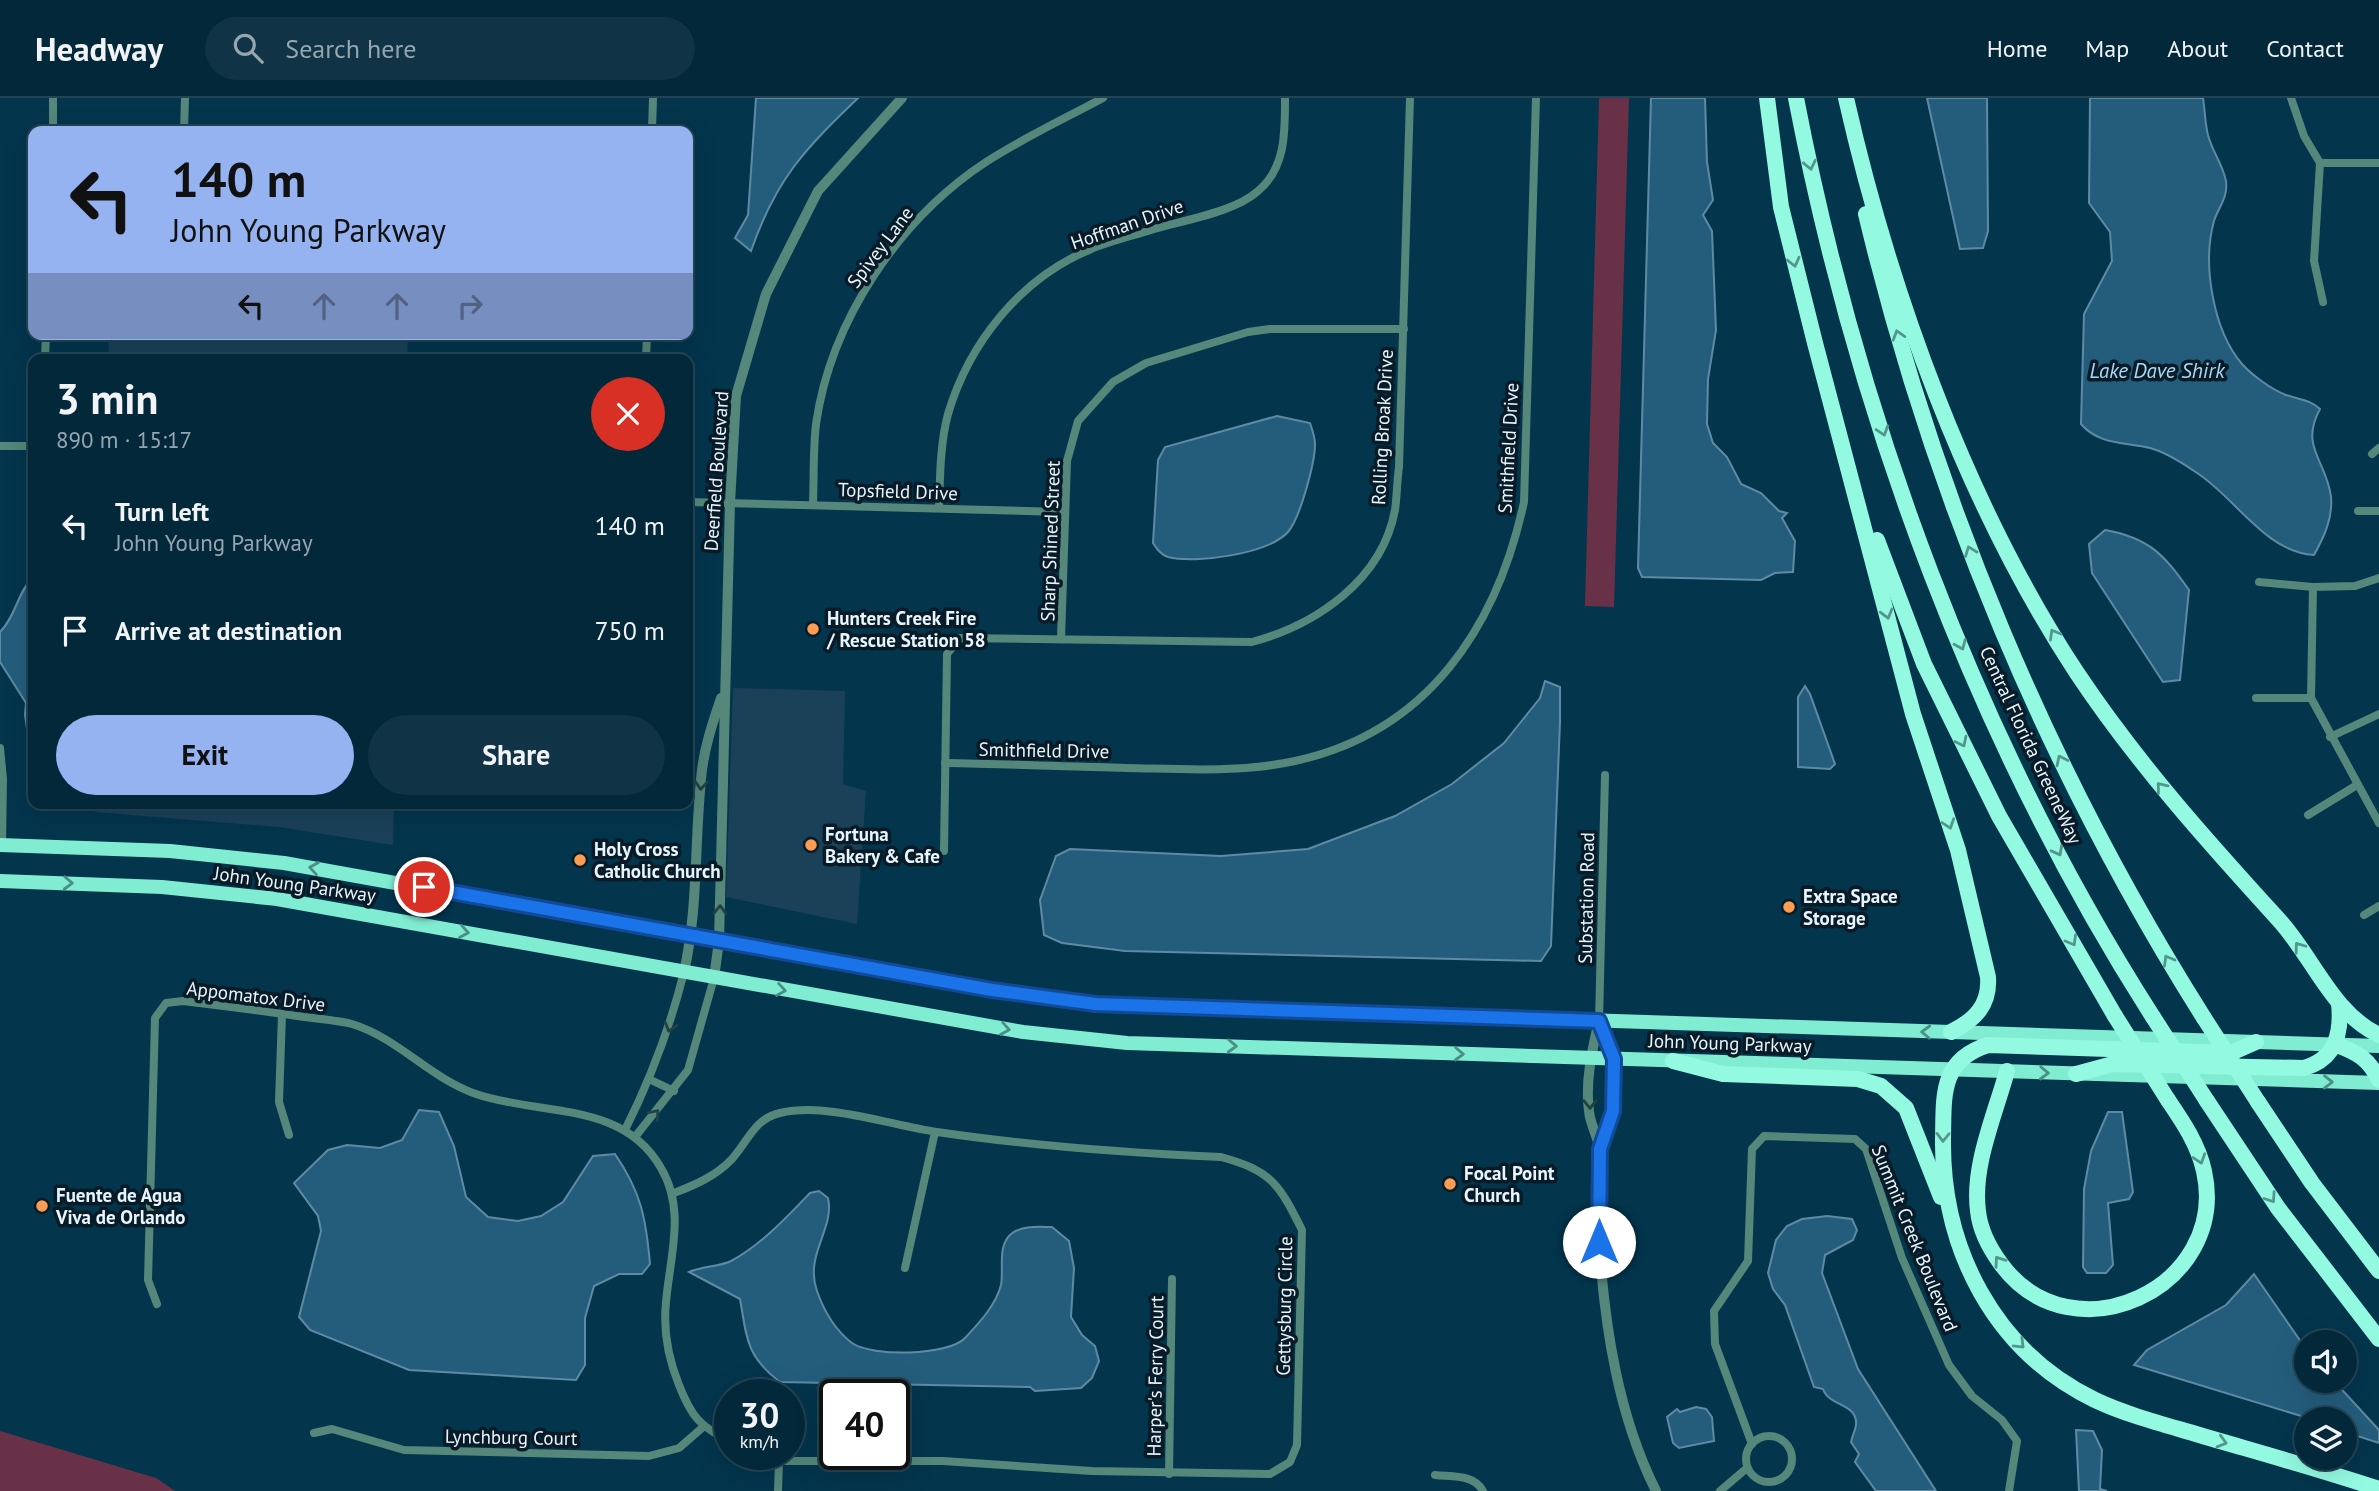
<!DOCTYPE html>
<meta charset="utf-8">
<style>
body{margin:0;font-family:"PT Sans",sans-serif;background:#103445;color:#f1f3f6;height:100vh;display:flex;flex-direction:column;font-size:26px;white-space:nowrap}
*{box-sizing:border-box;margin:0}
p{font-size:23px;color:#96a6af}
.icon{flex:none;width:38px;height:38px;fill:none;stroke:currentColor;stroke-width:2;stroke-linecap:round;stroke-linejoin:round}
.map{position:relative;flex:1;overflow:hidden}
.details{position:absolute;left:28px;top:256px;width:665px;height:455px;display:flex;flex-direction:column;background:#02283a;border-radius:14px;box-shadow:0 7px 28px #0002,0 0 0 2px #234454}
.details>*{flex:none}
.hud{position:absolute;left:28px;top:28px;width:665px;height:214px;border-radius:14px;box-shadow:0 7px 28px #0002,0 0 0 2px #234454;background:#95b2f1;color:#111;overflow:hidden}
.tools{position:absolute;left:2294px;top:1232px;display:grid;gap:14px}
.tools a{display:grid;place-items:center;width:63px;height:63px;border-radius:50%;background:#02283a;box-shadow:0 7px 28px #0002,0 0 0 2px #234454;font-size:35px}
.speed{position:absolute;left:714px;top:1281px;display:flex;gap:14px;font-size:35px;font-weight:700;text-align:center}
.speed>*{display:grid;place-content:center;width:91px;height:91px;border-radius:50%;background:#02283a;box-shadow:0 7px 28px #0002,0 0 0 2px #234454;line-height:1}
.speed small{font-size:18px;font-weight:400}
.speed .limit{border:4px solid #111;border-radius:10px;background:#fff;color:#111}
.pin{position:absolute;display:grid;place-items:center;width:60px;height:60px;color:#fff;margin:-30px;border:4px solid #fff;border-radius:50%;box-shadow:0 2px 7px #0007}
.me{position:absolute;width:77px;margin:-38px;rotate:0deg;stroke-linejoin:round;filter:drop-shadow(0 0 5px #0008)}
.turn{display:flex;align-items:center;gap:24px;height:147px;padding:0 28px;font-size:32px}
.turn .icon{width:91px;height:91px;stroke-width:2.5}
.turn b{display:block;font-size:49px;line-height:60px}
.lanes{display:flex;align-items:center;height:66px;padding:0 28px;background:#0003;justify-content:center;gap:35px;direction:ltr}
.lanes .off{opacity:.35}
.round{display:grid;place-items:center;flex:none;width:74px;height:74px;border-radius:37px;background:#103445}
.overview{display:flex;align-items:center;justify-content:space-between;height:119px;padding:0 28px}
h1{font-size:42px;font-weight:800;line-height:52px}
.primary-button{display:flex;gap:14px;margin-top:auto;padding:14px 28px}
.primary-button a{flex:1;height:80px;border-radius:42px;background:#95b2f1;color:#111;font-size:28px;font-weight:800;line-height:80px;text-align:center}
.primary-button a+a{background:#103445;color:#f1f3f6}
ul{padding:0;list-style:none}
li{display:flex;align-items:center;gap:21px;height:105px;padding:0 28px}
li div{flex:1}
li b{display:block;font-size:26px}
li em{font-style:normal}
header{display:flex;align-items:center;gap:42px;box-sizing:border-box;height:98px;padding:0 35px;background:#02283a;border-bottom:2px solid #234454}
header strong{font-size:33px}
nav{display:flex;gap:38px;margin-inline-start:auto;font-size:24px}
.search{width:490px;height:63px;background:#103445;display:flex;align-items:center;gap:18px;box-sizing:border-box;padding:0 24px;border-radius:38px;color:#96a6af;font-size:26px}
.map>svg:first-child{display:block}
.built{fill:#1a4158}
.green{fill:#693148}
.water{fill:#245d7c;stroke:#5e8ba3;stroke-width:2}
.lines{fill:none;stroke-linecap:round;stroke-linejoin:round}
.minor{stroke:#55877a;stroke-width:8}
.tertiary{stroke:#55877a;stroke-width:10}
.trunk{stroke:#80ecd2;stroke-width:14}
.motorway{stroke:#93fae1;stroke-width:16}
.motorway-bridge{stroke:#93fae1;stroke-width:16}
.oneway{stroke:#54968d}
.oneway2{stroke:#234143}
.oneway3{stroke:#4a8e85}
.route-casing{stroke:#114b97;stroke-width:18}
.route{stroke:#1a73e8;stroke-width:12}
.poi-dot{fill:#fc9d53;stroke:#081b26;stroke-width:2.5}
.labels{text-anchor:middle;stroke-width:7;stroke-linejoin:round;paint-order:stroke}
.street-label{font-size:19px;fill:#e7f5ff;stroke:#081b26}
.poi-label{font-size:19px;font-weight:bold;fill:#e7f5ff;stroke:#081b26;text-anchor:start}
.water-label{font-size:21px;font-style:italic;fill:#aad9f7;stroke:#081b26}
</style>
<header>
<strong>Headway</strong>
<div class="search"><svg class="icon" aria-label="search" viewBox="0 0 24 24"><circle cx="10" cy="10" r="6"/><path d="M15 15l6 6"/></svg>Search here</div>
<nav><a>Home</a><a>Map</a><a>About</a><a>Contact</a></nav>
</header>
<div class="map">
<svg width="2379" height="1393" viewBox="0 0 2379 1393">
<rect width="100%" height="100%" fill="#03354d"/>
<g class="built">
<polygon points="109,236 408,236 407,261 108,261"/>
<polygon points="733,590 845,593 843,686 866,693 857,826 726,799"/>
<polygon points="95,705 394,705 393,747 279,729 95,714"/>
</g>
<g class="green">
<polygon points="1599,0 1629,0 1614,509 1585,508"/>
<polygon points="0,1333 156,1380 175,1393 0,1393"/>
</g>
<g class="water">
<path d="M756 0H858C804 52 776 81 751 153L735 140 748 117Z"/>
<polygon points="1651,0 1705,0 1707,64 1713,102 1703,117 1712,133 1716,232 1708,281 1707,326 1713,345 1727,359 1741,386 1761,395 1779,413 1787,415 1782,420 1795,443 1793,474 1775,475 1761,482 1642,479 1638,470"/>
<polygon points="1927,0 1987,0 1988,133 1983,150 1960,151"/>
<path d="M2090 0H2203C2205 12 2205 26 2208 37 2212 53 2223 67 2226 83 2228 100 2219 108 2214 123 2202 166 2213 232 2242 266 2253 278 2271 291 2286 297 2300 302 2309 301 2320 311 2299 349 2327 363 2331 399 2333 420 2324 439 2314 457 2265 454 2236 400 2197 375 2184 366 2165 354 2150 350 2124 344 2099 347 2081 326L2084 216 2112 163 2110 134 2089 105Z"/>
<path d="M1277 318 1310 325C1312 331 1315 339 1315 346 1315 365 1300 420 1288 434 1268 456 1196 466 1168 459 1161 457 1157 451 1153 445L1158 362 1165 349Z"/>
<path d="M2105 432C2150 440 2164 457 2189 492L2180 582 2163 584 2092 475 2089 446Z"/>
<path d="M33 479V671L25 617 26 605 0 564V534C16 518 17 495 33 479Z"/>
<polygon points="1545,583 1560,589 1560,624 1551,848 1541,863 1125,853 1062,845 1044,837 1040,802 1056,758 1070,751 1221,758 1308,751 1395,718 1452,686 1504,645 1540,600"/>
<polygon points="1805,588 1810,596 1835,666 1830,671 1798,669 1798,599"/>
<path d="M419 1012 439 1014 454 1048 466 1099 488 1119 518 1123 541 1118 563 1104 593 1058 615 1056C641 1094 646 1120 650 1166L642 1176H619L594 1188 585 1220V1267L576 1282 409 1272 310 1232 299 1219 321 1133 318 1118 294 1085 328 1052 347 1047 380 1050 402 1042Z"/>
<polygon points="2108,1014 2122,1014 2133,1094 2129,1101 2108,1105 2113,1167 2106,1175 2087,1175 2083,1169 2084,1091 2091,1053"/>
<path d="M819 1093 828 1100C835 1131 804 1157 817 1193 824 1213 835 1232 852 1245 872 1259 948 1258 965 1240 979 1225 996 1207 1001 1187 1004 1171 997 1148 1011 1136 1022 1127 1039 1129 1052 1129L1069 1143 1074 1170 1071 1219 1082 1237 1095 1248 1099 1263 1092 1280 1081 1290 1035 1293 1030 1289 780 1284C746 1258 747 1241 740 1201L689 1174C702 1168 719 1169 731 1163 761 1147 787 1119 810 1095Z"/>
<path d="M1827 1118 1852 1121 1857 1132 1853 1142 1825 1157 1822 1175 1858 1271 1936 1393H1876L1855 1364 1859 1356 1851 1344C1852 1338 1855 1334 1856 1327 1858 1305 1829 1309 1823 1291L1814 1289 1785 1207 1773 1191 1768 1175 1776 1142 1787 1128 1802 1121Z"/>
<polygon points="2254,1176 2306,1251 2306,1283 2334,1283 2379,1332 2379,1345 2345,1334 2345,1321 2311,1321 2134,1267 2147,1252 2226,1207"/>
<polygon points="1696,1309 1706,1311 1712,1319 1714,1343 1679,1350 1673,1345 1667,1319 1677,1311 1680,1314"/>
<polygon points="2076,1332 2093,1333 2102,1352 2100,1391 2107,1393 2079,1393"/>
</g>
<g class="lines">
<g class="minor">
<polyline points="2291,0 2304,38 2320,65 2314,163 2323,204"/>
<polyline points="53,33 53,0"/>
<polyline points="184,33 185,0"/>
<polyline points="652,33 653,0"/>
<polyline points="2320,65 2379,65"/>
<polyline points="45,261 46,236"/>
<polyline points="646,261 647,236"/>
<polyline points="0,348 33,348"/>
<polyline points="2372,356 2379,350"/>
<polyline points="688,404 1064,414"/>
<path d="M813 406C814 380 813 352 816 326 831 222 899 121 986 64 1023 40 1064 21 1103 0"/>
<path d="M939 410C940 379 940 346 948 316 969 245 1020 181 1089 152 1109 143 1133 138 1154 131 1184 122 1235 114 1258 93 1286 70 1285 33 1285 0"/>
<polyline points="2358,413 2379,413"/>
<polyline points="2379,480 2355,488 2313,489 2311,600 2379,725"/>
<polyline points="2259,484 2313,489"/>
<polyline points="1061,541 1067,363 1078,323 1113,284 1146,265 1248,234 1270,231 1404,231"/>
<polyline points="2256,600 2311,600"/>
<polyline points="2330,639 2379,616"/>
<polyline points="0,650 3,681 2,747"/>
<path d="M945 665C1005 666 1065 668 1126 670 1182 671 1240 675 1295 663 1428 634 1497 529 1524 404L1536 0"/>
<polyline points="2308,717 2357,687"/>
<path d="M944 753 947 556 960 540 1252 544C1315 527 1382 483 1395 412 1397 398 1397 383 1399 369L1410 0"/>
<polyline points="2364,817 2379,808"/>
<polyline points="282,916 279,1004 289,1037"/>
<polyline points="1599,923 1605,677"/>
<polyline points="651,982 674,993"/>
<path d="M625 1032C651 980 670 930 684 874"/>
<polyline points="635,1039 688,972 714,880"/>
<path d="M674 1095C695 1087 716 1078 732 1061 749 1042 754 1021 780 1015 826 1004 890 1027 937 1034 1032 1048 1126 1055 1221 1059 1272 1073 1279 1086 1302 1132L1297 1347 1290 1364 1270 1376 1092 1373 943 1363H779L761 1356"/>
<polyline points="905,1170 935,1034"/>
<path d="M157 1206 148 1182 155 920 166 905 183 903C224 908 264 913 304 919 320 921 337 922 352 926 398 940 430 980 476 996 539 1018 623 1002 661 1070 686 1112 670 1158 666 1204 663 1233 668 1260 679 1287 691 1318 700 1329 730 1343"/>
<polyline points="314,1335 332,1331 404,1352 649,1358 679,1350 702,1330"/>
<circle cx="1769" cy="1361" r="23"/>
<polyline points="1752,1346 1715,1246 1714,1213 1748,1163 1752,1051 1764,1038 1855,1041 1866,1051 1902,1160 1949,1267 1972,1298 2002,1322 2017,1343 2009,1393"/>
<polyline points="1169,1376 1172,1181"/>
<path d="M1435 1377C1452 1379 1474 1376 1483 1393"/>
<polyline points="778,1393 779,1363"/>
<polyline points="1720,1393 1747,1370"/>
</g>
<g class="tertiary">
<path d="M684 874C699 807 694 740 702 672 705 647 713 624 721 600"/>
<polyline points="714,880 719,843 730,405 736,298 766,196 818,93 902,0"/>
<path d="M1599 923C1592 952 1585 984 1589 1013 1590 1027 1599 1040 1600 1054 1601 1085 1597 1115 1599 1145 1605 1230 1618 1317 1656 1393"/>
<polyline points="1599,923 1614,961 1613,1013 1600,1051"/>
</g>
<g class="trunk">
<polyline points="0,747 170,753 284,765 992,892 1096,906 2379,948"/>
<polyline points="0,783 162,789 277,801 1023,934 1127,945 2379,985"/>
</g>
<g class="motorway">
<path d="M1767 0 1781 109 1815 245 1913 616 1958 752 1988 879C1990 907 1975 922 1951 934"/>
<path d="M1796 0C1858 322 1976 642 2153 919"/>
<path d="M1846 0C1890 195 1967 408 2077 575 2137 665 2207 743 2279 822 2313 859 2332 915 2379 937"/>
<path d="M1866 116C1934 400 2048 673 2204 920"/>
<polyline points="1877,442 1924,566 1999,718 2115,918"/>
<path d="M2256 944 2231 955 1988 947C1939 962 1944 1000 1943 1042 1942 1151 1994 1253 2095 1302 2127 1317 2162 1326 2196 1336 2257 1354 2319 1371 2379 1391"/>
<path d="M2337 947C2358 955 2369 961 2379 982"/>
<polyline points="1673,963 1723,976 1858,981 1881,988 1906,1010 1941,1099"/>
<path d="M2007 973C1995 1017 1972 1068 1978 1113 1980 1133 1990 1151 2001 1166 2072 1263 2230 1190 2204 1073 2198 1046 2183 1024 2168 1002"/>
<path d="M2076 976 2113 966 2304 970C2336 961 2342 935 2339 905"/>
<polyline points="2207,1003 2278,1110 2379,1241"/>
<polyline points="2258,1004 2312,1085 2379,1173"/>
</g>
<g class="motorway-bridge">
<polyline points="2115,918 2168,1002"/>
<polyline points="2153,919 2207,1003"/>
<polyline points="2204,920 2258,1004"/>
</g>
</g>
<defs><path id="oneway-chevron" d="M-2-3.5L2.5 0L-2 3.5" fill="none" stroke-width="1.6" stroke-linecap="round" stroke-linejoin="round" transform="scale(1.75)"/></defs>
<g class="oneway">
<use href="#oneway-chevron" transform="translate(1810 67) rotate(78)"/>
<use href="#oneway-chevron" transform="translate(1794 164) rotate(76)"/>
<use href="#oneway-chevron" transform="translate(1898 237) rotate(-107)"/>
<use href="#oneway-chevron" transform="translate(1883 333) rotate(72)"/>
<use href="#oneway-chevron" transform="translate(1970 453) rotate(-111)"/>
<use href="#oneway-chevron" transform="translate(1887 516) rotate(75)"/>
<use href="#oneway-chevron" transform="translate(2054 536) rotate(-120)"/>
<use href="#oneway-chevron" transform="translate(1961 547) rotate(67)"/>
<use href="#oneway-chevron" transform="translate(1962 644) rotate(64)"/>
<use href="#oneway-chevron" transform="translate(2061 662) rotate(-116)"/>
<use href="#oneway-chevron" transform="translate(2161 689) rotate(-129)"/>
<use href="#oneway-chevron" transform="translate(1949 726) rotate(72)"/>
<use href="#oneway-chevron" transform="translate(2058 753) rotate(62)"/>
<use href="#oneway-chevron" transform="translate(2072 843) rotate(60)"/>
<use href="#oneway-chevron" transform="translate(2299 849) rotate(-126)"/>
<use href="#oneway-chevron" transform="translate(2168 862) rotate(-120)"/>
<use href="#oneway-chevron" transform="translate(1943 1039) rotate(91)"/>
<use href="#oneway-chevron" transform="translate(2200 1061) rotate(72)"/>
<use href="#oneway-chevron" transform="translate(2271 1100) rotate(56)"/>
<use href="#oneway-chevron" transform="translate(1999 1163) rotate(-125)"/>
<use href="#oneway-chevron" transform="translate(2020 1246) rotate(45)"/>
<use href="#oneway-chevron" transform="translate(2222 1344) rotate(16)"/>
</g>
<g class="oneway2">
<use href="#oneway-chevron" transform="translate(701 687) rotate(93)"/>
<use href="#oneway-chevron" transform="translate(720 812) rotate(-88)"/>
<use href="#oneway-chevron" transform="translate(670 929) rotate(106)"/>
<use href="#oneway-chevron" transform="translate(1590 1006) rotate(89)"/>
<use href="#oneway-chevron" transform="translate(655 1016) rotate(-50)"/>
</g>
<g class="oneway3">
<use href="#oneway-chevron" transform="translate(314 770) rotate(-171)"/>
<use href="#oneway-chevron" transform="translate(68 785) rotate(2)"/>
<use href="#oneway-chevron" transform="translate(464 834) rotate(10)"/>
<use href="#oneway-chevron" transform="translate(781 892) rotate(10)"/>
<use href="#oneway-chevron" transform="translate(1005 931) rotate(10)"/>
<use href="#oneway-chevron" transform="translate(1926 934) rotate(-178)"/>
<use href="#oneway-chevron" transform="translate(1232 948) rotate(2)"/>
<use href="#oneway-chevron" transform="translate(1459 956) rotate(2)"/>
<use href="#oneway-chevron" transform="translate(2044 975) rotate(2)"/>
<use href="#oneway-chevron" transform="translate(2328 984) rotate(1)"/>
</g>
<g class="lines">
<g class="route-casing">
<polyline id="route" points="424,789 992,892 1096,906 1599,923 1614,961 1613,1013 1600,1051 1599,1144"/>
</g>
<use href="#route" class="route"/>
</g>
<g class="poi-dot">
<circle cx="813" cy="531" r="7"/>
<circle cx="811" cy="747" r="7"/>
<circle cx="580" cy="762" r="7"/>
<circle cx="1789" cy="809" r="7"/>
<circle cx="1450" cy="1086" r="7"/>
<circle cx="42" cy="1108" r="7"/>
</g>
<g class="labels">
<g class="street-label">
<text transform="translate(1127 126) rotate(-19)" y="7">Hoffman Drive</text>
<text transform="translate(880 149) rotate(-53)" y="7">Spivey Lane</text>
<text transform="translate(1382 329) rotate(-87)" y="7">Rolling Broak Drive</text>
<text transform="translate(1508 350) rotate(-87)" y="7">Smithfield Drive</text>
<text transform="translate(716 373) rotate(-86)" y="7">Deerfield Boulevard</text>
<text transform="translate(898 393) rotate(2)" y="7">Topsfield Drive</text>
<text transform="translate(1050 443) rotate(-88)" y="7">Sharp Shined Street</text>
<text transform="translate(2031 647) rotate(65)" y="7">Central Florida GreeneWay</text>
<text transform="translate(1044 652) rotate(1)" y="7">Smithfield Drive</text>
<text transform="translate(295 786) rotate(8)" y="7">John Young Parkway</text>
<text transform="translate(1586 800) rotate(-89)" y="7">Substation Road</text>
<text transform="translate(256 898) rotate(7)" y="7">Appomatox Drive</text>
<text transform="translate(1730 945) rotate(2)" y="7">John Young Parkway</text>
<text transform="translate(1915 1140) rotate(68)" y="7">Summit Creek Boulevard</text>
<text transform="translate(1284 1208) rotate(-89)" y="7">Gettysburg Circle</text>
<text transform="translate(1155 1278) rotate(-89)" y="7">Harper's Ferry Court</text>
<text transform="translate(511 1339) rotate(1)" y="7">Lynchburg Court</text>
</g>
<g class="poi-label">
<text x="827" y="527">Hunters Creek Fire<tspan x="827" dy="22">/ Rescue Station 58</tspan></text>
<text x="825" y="743">Fortuna<tspan x="825" dy="22">Bakery &amp; Cafe</tspan></text>
<text x="594" y="758">Holy Cross<tspan x="594" dy="22">Catholic Church</tspan></text>
<text x="1803" y="805">Extra Space<tspan x="1803" dy="22">Storage</tspan></text>
<text x="1464" y="1082">Focal Point<tspan x="1464" dy="22">Church</tspan></text>
<text x="56" y="1104">Fuente de Agua<tspan x="56" dy="22">Viva de Orlando</tspan></text>
</g>
<g class="water-label">
<text x="2157" y="280">Lake Dave Shirk</text>
</g>
</g>
</svg>
<div class="tools">
<a><svg class="icon" aria-label="sound" viewBox="0 0 24 24"><path d="M4 9h4l5-4v14l-5-4H4zM17 9q2 3 0 6"/></svg></a>
<a><svg class="icon" aria-label="layers" viewBox="0 0 24 24"><path d="M12 4l9 5-9 5-9-5zM3 14l9 5 9-5"/></svg></a>
</div>
<div class="speed"><div>30<small>km/h</small></div><div class="limit">40</div></div>
<div class="pin" style="left:424px;top:789px;background:#d93025"><svg class="icon" aria-label="arrive" viewBox="0 0 24 24"><path d="M6 21V4h12l-3 4 3 4H6"/></svg></div>
<svg class="me" style="left:1599px;top:1144px" viewBox="-20 -20 40 40"><circle r="19" fill="#fff"/><path d="M0-13L10 11 0 6-10 11z" fill="#1a73e8"/></svg>
<div class="hud">
<div class="turn"><svg class="icon" aria-label="left" viewBox="0 0 24 24"><path d="M17 20v-9H6M10 6l-5 5 5 5"/></svg><div><b>140 m</b>John Young Parkway</div></div>
<div class="lanes"><svg class="icon" aria-label="left" viewBox="0 0 24 24"><path d="M17 20v-9H6M10 6l-5 5 5 5"/></svg><svg class="icon off" aria-label="ahead" viewBox="0 0 24 24"><path d="M12 20V5M6 11l6-6 6 6"/></svg><svg class="icon off" aria-label="ahead" viewBox="0 0 24 24"><path d="M12 20V5M6 11l6-6 6 6"/></svg><svg class="icon off" aria-label="right" viewBox="0 0 24 24"><path d="M7 20v-9h11M14 6l5 5-5 5"/></svg></div>
</div>
<section class="details">
<div class="overview"><div><h1>3 min</h1><p>890 m · 15:17</p></div><a class="round" style="background:#d93025;color:#fff"><svg class="icon" aria-label="close" viewBox="0 0 24 24"><path d="M6 6l12 12M18 6L6 18"/></svg></a></div>
<ul>
<li><svg class="icon" aria-label="left" viewBox="0 0 24 24"><path d="M17 20v-9H6M10 6l-5 5 5 5"/></svg><div><b>Turn left</b><p>John Young Parkway</p></div><em>140 m</em></li>
<li><svg class="icon" aria-label="arrive" viewBox="0 0 24 24"><path d="M6 21V4h12l-3 4 3 4H6"/></svg><div><b>Arrive at destination</b></div><em>750 m</em></li>
</ul>
<div class="primary-button"><a>Exit</a><a>Share</a></div>
</section>
</div>
